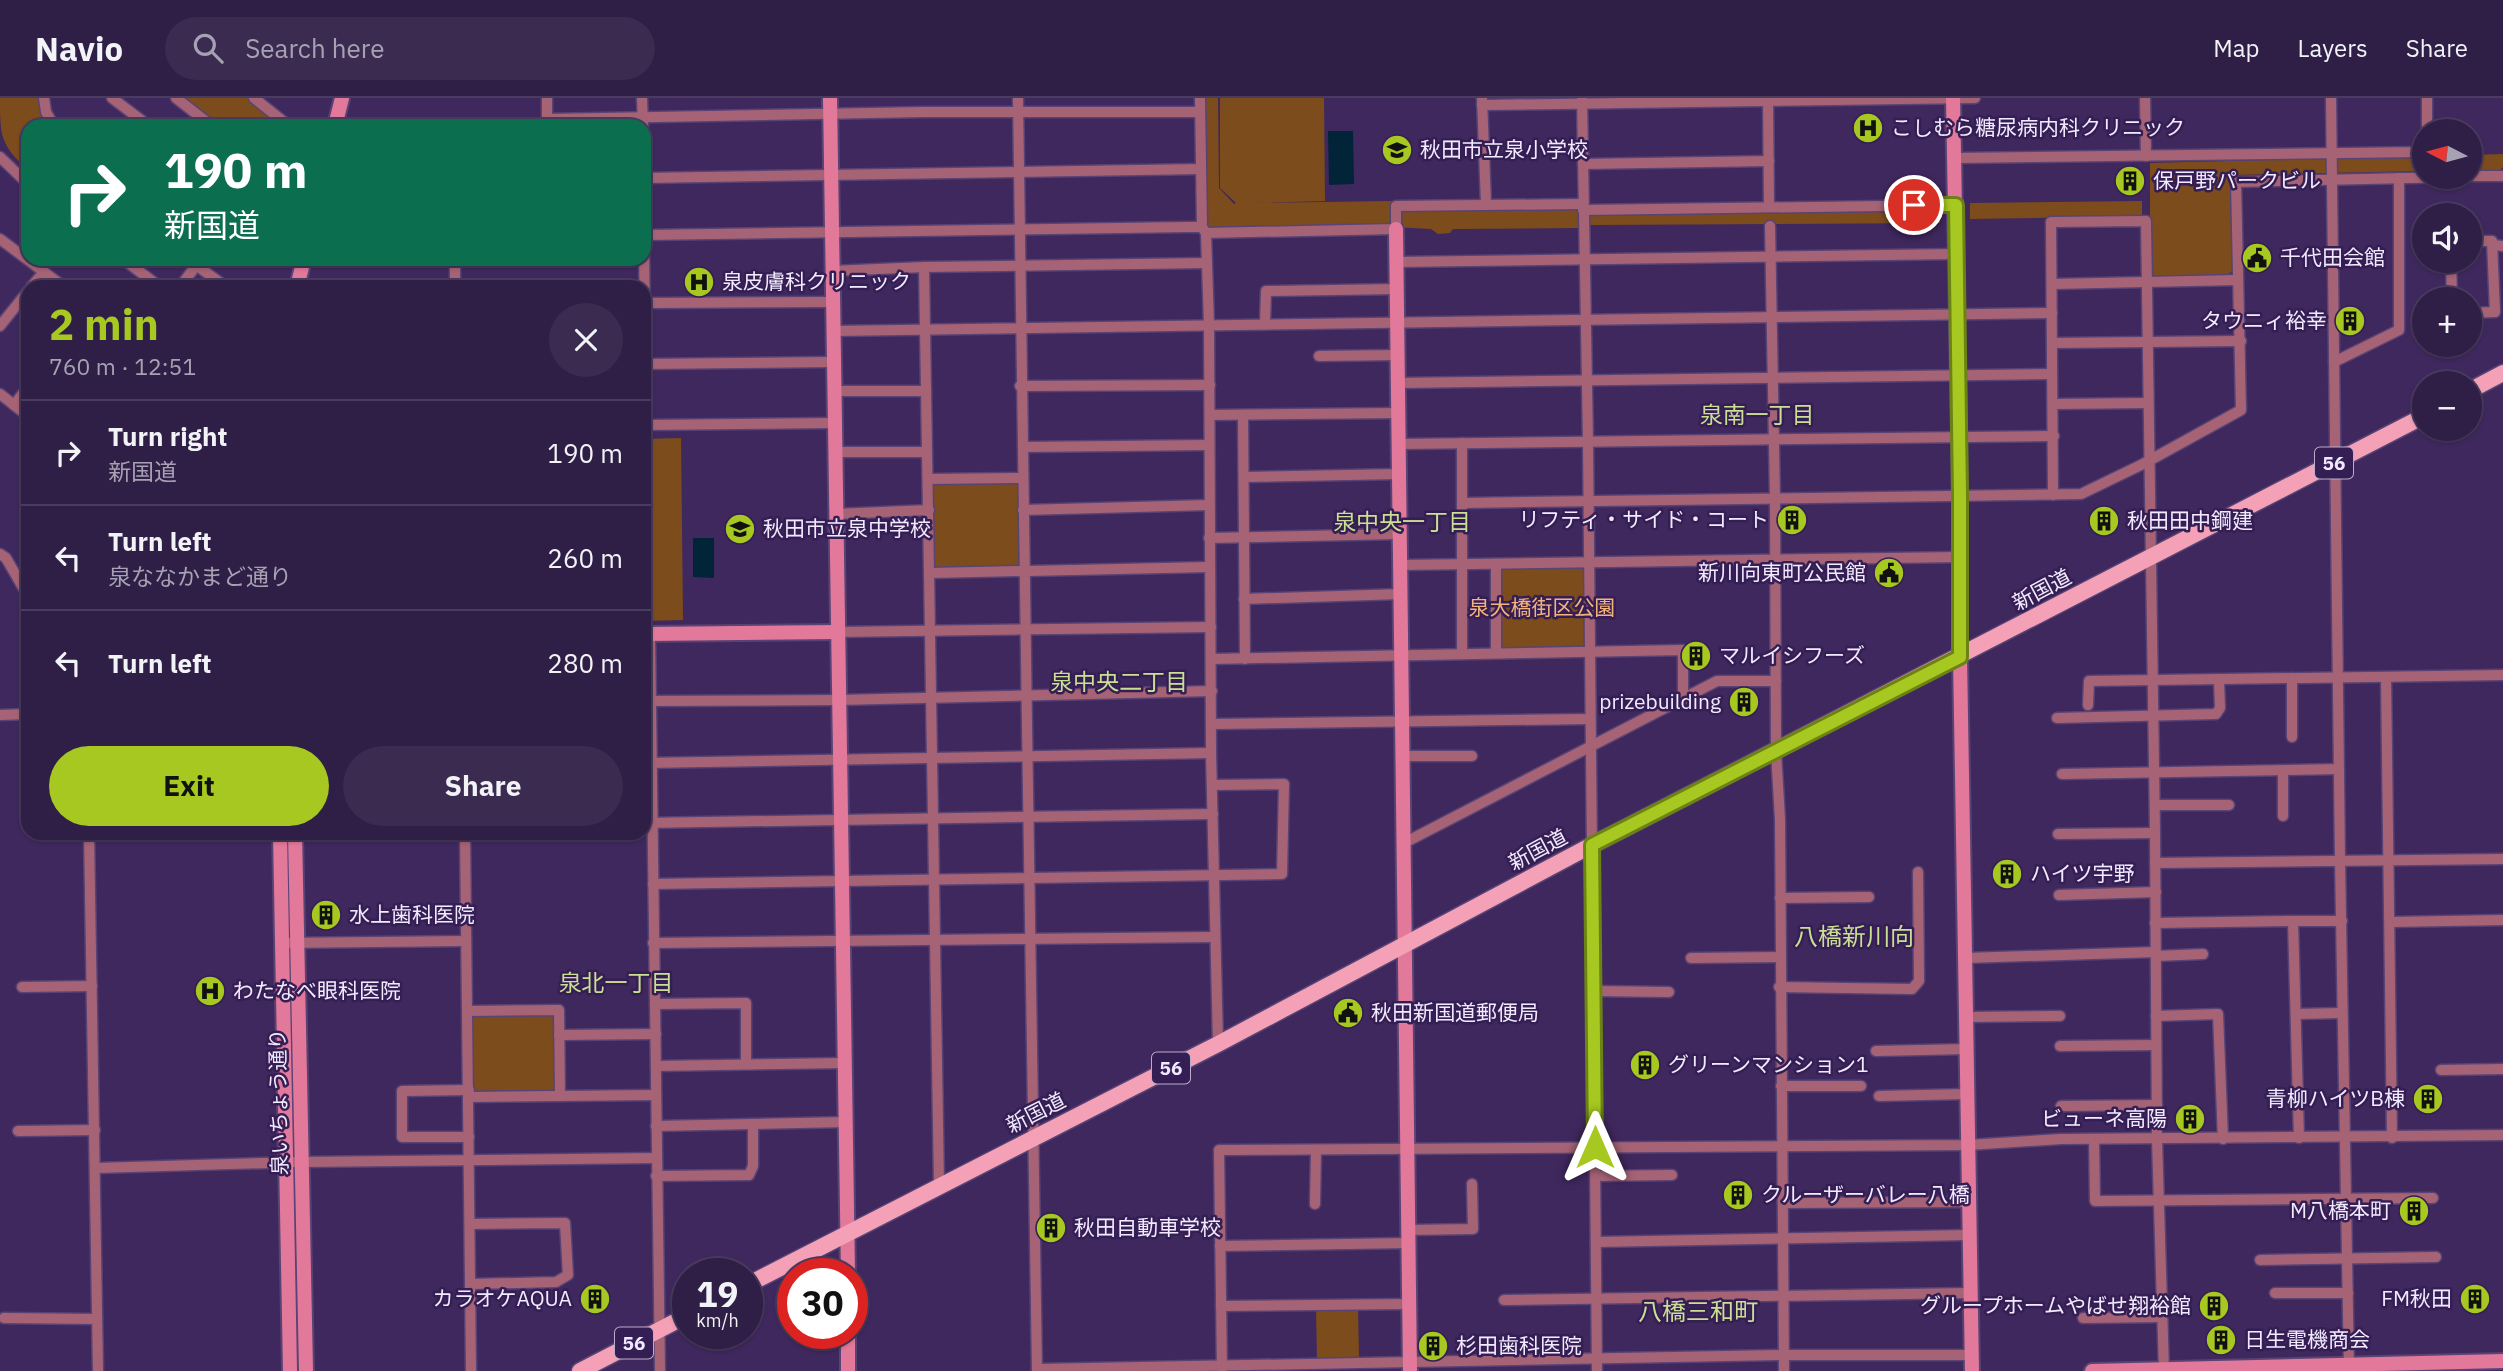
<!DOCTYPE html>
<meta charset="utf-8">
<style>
body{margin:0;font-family:"IBM Plex Sans","Noto Sans JP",sans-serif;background:#3b2b51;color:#f1f3f6;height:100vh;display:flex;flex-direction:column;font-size:26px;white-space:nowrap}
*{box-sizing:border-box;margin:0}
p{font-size:23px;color:#a7a2b3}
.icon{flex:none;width:38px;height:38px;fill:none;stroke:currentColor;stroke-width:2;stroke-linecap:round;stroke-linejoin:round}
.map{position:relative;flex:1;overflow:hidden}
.drawer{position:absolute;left:21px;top:182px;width:630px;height:560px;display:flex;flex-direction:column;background:#2f1e46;border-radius:21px;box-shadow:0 2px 5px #0004,0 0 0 2px #4a3c5f}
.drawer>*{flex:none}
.top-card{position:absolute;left:21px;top:21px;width:630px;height:147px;border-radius:21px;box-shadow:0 2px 5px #0004,0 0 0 2px #4a3c5f;background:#0b6e4f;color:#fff;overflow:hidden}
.needle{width:46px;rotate:276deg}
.controls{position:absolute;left:2412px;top:21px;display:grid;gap:14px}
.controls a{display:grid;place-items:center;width:70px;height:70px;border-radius:50%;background:#2f1e46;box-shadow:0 2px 5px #0004,0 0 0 2px #4a3c5f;font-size:35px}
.speed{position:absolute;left:672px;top:1160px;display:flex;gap:14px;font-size:35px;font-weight:700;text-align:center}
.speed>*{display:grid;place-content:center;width:91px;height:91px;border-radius:50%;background:#2f1e46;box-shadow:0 2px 5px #0004,0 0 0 2px #4a3c5f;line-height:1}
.speed small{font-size:18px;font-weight:400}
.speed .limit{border:10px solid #d22;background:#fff;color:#111}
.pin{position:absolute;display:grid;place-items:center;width:60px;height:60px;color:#fff;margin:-30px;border:4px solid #fff;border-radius:50%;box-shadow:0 2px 7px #0007}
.me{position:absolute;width:77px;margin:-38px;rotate:0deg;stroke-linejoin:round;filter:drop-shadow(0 0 5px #0008)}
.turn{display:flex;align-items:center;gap:24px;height:147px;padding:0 28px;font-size:32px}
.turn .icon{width:91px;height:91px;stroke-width:2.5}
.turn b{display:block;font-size:49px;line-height:60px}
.round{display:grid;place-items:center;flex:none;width:74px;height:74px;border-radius:37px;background:#3b2b51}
.headline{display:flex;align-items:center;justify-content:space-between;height:119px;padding:0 28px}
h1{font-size:42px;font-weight:700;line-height:52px;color:#a6c820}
.primary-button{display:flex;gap:14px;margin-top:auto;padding:14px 28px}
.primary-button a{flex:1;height:80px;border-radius:42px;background:#a6c820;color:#111;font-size:28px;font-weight:700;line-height:80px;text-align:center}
.primary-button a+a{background:#3b2b51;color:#f1f3f6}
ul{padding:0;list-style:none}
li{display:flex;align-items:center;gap:21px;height:105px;padding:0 28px;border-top:2px solid #4a3c5f}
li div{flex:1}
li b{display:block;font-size:26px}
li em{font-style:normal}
header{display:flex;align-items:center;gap:42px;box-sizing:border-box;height:98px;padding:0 35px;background:#2f1e46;border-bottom:2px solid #4a3c5f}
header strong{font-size:33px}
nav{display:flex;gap:38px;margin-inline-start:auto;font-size:24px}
.search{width:490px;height:63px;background:#3b2b51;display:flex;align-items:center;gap:18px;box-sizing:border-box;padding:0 24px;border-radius:38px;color:#a7a2b3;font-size:26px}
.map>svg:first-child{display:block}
.green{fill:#7d4c1c}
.water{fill:#022439}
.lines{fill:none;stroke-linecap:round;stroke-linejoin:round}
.street-casing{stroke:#584374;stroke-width:13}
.secondary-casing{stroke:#584374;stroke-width:18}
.primary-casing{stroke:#584374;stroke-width:19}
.street{stroke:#a66376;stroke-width:10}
.secondary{stroke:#e3799a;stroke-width:14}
.primary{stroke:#f4a1b8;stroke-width:16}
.route-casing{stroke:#6c8215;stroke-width:18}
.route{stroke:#a6c820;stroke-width:12}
.labels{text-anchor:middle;stroke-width:5;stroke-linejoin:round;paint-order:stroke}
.shield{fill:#351e53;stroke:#b9adcb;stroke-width:2}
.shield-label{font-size:19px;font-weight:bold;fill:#f1eafe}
.poi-label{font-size:21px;fill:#f1eafe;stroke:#351e53;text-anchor:start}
.street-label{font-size:21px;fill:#f1eafe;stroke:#351e53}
.park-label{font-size:21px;fill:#f3b37d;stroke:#351e53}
.neighbourhood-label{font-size:23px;fill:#cadf94;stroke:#351e53}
.quarter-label{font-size:24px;fill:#cadf94;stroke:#351e53}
</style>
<header>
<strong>Navio</strong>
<div class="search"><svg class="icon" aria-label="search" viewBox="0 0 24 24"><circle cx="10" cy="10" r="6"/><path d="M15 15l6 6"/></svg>Search here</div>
<nav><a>Map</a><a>Layers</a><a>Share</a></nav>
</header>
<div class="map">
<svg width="2503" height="1273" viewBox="0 0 2503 1273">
<rect width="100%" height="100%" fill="#3f285e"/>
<g class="green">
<path d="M0 0H38L42 18 48 28H28V72C0 46 0 38 0 0Z"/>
<polygon points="180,0 249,0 285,28 216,28"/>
<polygon points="1203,0 1218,0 1219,90 1234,106 1236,105 1220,90 1220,0 1324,0 1325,103 1248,105 1393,103 1571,104 1578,113 1578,130 1453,131 1450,135 1438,136 1431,131 1394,129 1205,130"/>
<polygon points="2503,56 2503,69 2500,72 2469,72 2469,57"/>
<polygon points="2424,58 2424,73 2231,77 2232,173 2228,177 2154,178 2150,175 2150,65"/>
<polygon points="2142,103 2142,118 1970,121 1970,105"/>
<polygon points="1940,111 1940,125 1588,127 1588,115"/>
<polygon points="681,340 683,522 644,523 644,341"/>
<polygon points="1013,383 1018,387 1019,467 1016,471 936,472 933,469 932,388 936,384"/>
<polygon points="1580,468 1583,471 1584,547 1581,551 1503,552 1499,549 1499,472 1502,469"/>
<polygon points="475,916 553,916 556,920 555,992 553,995 475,995 473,992 472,920"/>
<polygon points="1316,1210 1358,1210 1359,1260 1317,1261"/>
</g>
<g class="water">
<polygon points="1328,33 1353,33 1354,86 1329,87"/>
<polygon points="693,440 714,440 714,480 693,479"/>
</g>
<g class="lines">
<g class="street-casing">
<g id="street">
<polyline points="44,0 46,14 54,28"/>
<polyline points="112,0 149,28"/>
<polyline points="176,0 212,28"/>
<polyline points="254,0 289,28"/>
<polyline points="642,0 643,28"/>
<path d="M1018 0C1022 424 1032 849 1037 1273"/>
<polyline points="1200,0 1202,129"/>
<polyline points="1482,0 1486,106"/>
<polyline points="1582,0 1588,344 1597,1273"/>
<polyline points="1768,0 1769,108"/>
<polyline points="2145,0 2146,58"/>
<polyline points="2331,0 2340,763 2349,1272"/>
<polyline points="2427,0 2427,33"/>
<polyline points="1482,7 1975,0"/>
<polyline points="547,21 924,14 1200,14"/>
<polyline points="547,28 547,0"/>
<polyline points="0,59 28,86"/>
<polyline points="1955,60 2424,54"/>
<polyline points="1583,66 1769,63"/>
<polyline points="2469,78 2503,78"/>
<polyline points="644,80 1201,71"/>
<polyline points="1583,112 1956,107"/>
<polyline points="1770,128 1775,401 1776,654 1780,721 1784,1273"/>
<polyline points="1206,135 1209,227 1211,655 1218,946"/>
<polyline points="644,137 1188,129 1202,129 1206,135 1396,131 1396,108 1583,106"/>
<polyline points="0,141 64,189"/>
<polyline points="2469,143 2492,143 2495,214 2469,215"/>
<polyline points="2493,147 2503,148"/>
<polyline points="644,148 646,327"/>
<polyline points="123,161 160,189"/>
<polyline points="455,161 455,189"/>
<polyline points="2451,163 2452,201"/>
<polyline points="1396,164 1956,156"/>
<polyline points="196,167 226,189"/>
<polyline points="924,169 939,1087"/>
<polyline points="831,173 924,169 1207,165"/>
<polyline points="2052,186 2238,182"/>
<polyline points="31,189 44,174"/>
<polyline points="180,189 201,161"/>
<polyline points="645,205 831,204"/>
<polyline points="1265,226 1266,193 1397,191"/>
<polyline points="0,228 28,193"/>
<polyline points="833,233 2052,215"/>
<polyline points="2052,245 2241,243"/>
<polyline points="1319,258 1398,257"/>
<polyline points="2334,264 2399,232 2399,80"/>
<polyline points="644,266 832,264"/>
<polyline points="1398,285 2052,276"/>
<polyline points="1020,288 1210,287"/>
<polyline points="833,293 926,293"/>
<polyline points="0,296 28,318"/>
<polyline points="2054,306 2148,305"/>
<polyline points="14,307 28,289"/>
<polyline points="1210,317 1399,315"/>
<polyline points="1243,318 1245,561"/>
<polyline points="644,327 833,325"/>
<polyline points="1399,346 2054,338"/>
<polyline points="1023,349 1209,347"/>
<polyline points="834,354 927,354"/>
<polyline points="1245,379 1399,376"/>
<polyline points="928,381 1023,380"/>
<polyline points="2053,397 2051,124 2146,123 2155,735 2157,1041 2164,1273"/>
<polyline points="1463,405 2081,396 2143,366 2241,312 2236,84 2455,79"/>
<polyline points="1023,412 1209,407"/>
<polyline points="835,416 929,412"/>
<polyline points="1209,440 1399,436"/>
<polyline points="0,456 6,460 28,498"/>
<polyline points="1496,466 1496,555"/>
<polyline points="1400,467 1960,459"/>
<polyline points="930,475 1209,469"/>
<polyline points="1244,501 1401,496"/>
<polyline points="838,534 1211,529"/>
<polyline points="650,535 660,1273"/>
<polyline points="1462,556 1462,345"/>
<polyline points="1211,561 1683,552 1683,602"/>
<polyline points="2292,580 2292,639"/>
<polyline points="2386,580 2392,1040"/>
<polyline points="644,603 838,602 1212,593"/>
<polyline points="2088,607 2089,583 2503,577"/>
<polyline points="0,617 28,616"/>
<polyline points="2057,620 2216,616 2220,610 2219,583"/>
<polyline points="1213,626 1590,621"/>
<polyline points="1403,658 1472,658"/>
<polyline points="644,665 1211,655"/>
<polyline points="2062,676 2339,671"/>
<polyline points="2155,707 2229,707"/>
<polyline points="2283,718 2283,673"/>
<polyline points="644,725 1213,716"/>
<polyline points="89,735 98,1273"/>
<polyline points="465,735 471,1273"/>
<polyline points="2058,736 2155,735"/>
<polyline points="1404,745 1717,583 1776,583"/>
<polyline points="2155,765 2503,761"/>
<polyline points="653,786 1282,776 1284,686 1212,687"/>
<polyline points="2059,797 2156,794"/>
<polyline points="1780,800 1869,799"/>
<polyline points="2293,823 2342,823"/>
<polyline points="2390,824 2503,822"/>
<polyline points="2155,825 2293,823 2299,1040"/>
<polyline points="282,845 466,843"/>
<polyline points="653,845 1214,839"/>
<polyline points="2156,858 2203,856"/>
<polyline points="1691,860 1780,859"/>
<polyline points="1966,860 2156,854"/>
<polyline points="22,889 92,888"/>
<polyline points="1779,889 1912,891 1919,883 1918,774"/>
<polyline points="1594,893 1669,894"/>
<polyline points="655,906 746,905 746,966"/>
<polyline points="468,913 559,912 560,998"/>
<polyline points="2296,916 2342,915"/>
<polyline points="2156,918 2218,916 2223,1041"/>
<polyline points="1966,919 2060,918"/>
<polyline points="559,937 656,936"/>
<polyline points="2060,948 2156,947"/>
<polyline points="1876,953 1967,951"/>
<polyline points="656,968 845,965"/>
<polyline points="2441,972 2503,971"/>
<polyline points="1781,988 1861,988"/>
<polyline points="469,992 402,993 402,1039 469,1039"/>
<polyline points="1879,998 1967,996"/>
<polyline points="469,999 656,997"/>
<polyline points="2061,1008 2157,1007"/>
<polyline points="656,1028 846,1024"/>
<polyline points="18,1033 95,1032"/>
<polyline points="2094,1041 2095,1103 2433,1100"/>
<polyline points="96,1070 301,1064 656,1060"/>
<polyline points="656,1078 749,1077 753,1068 753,1026"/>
<polyline points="1596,1078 1672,1077"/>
<polyline points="1783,1105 1968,1104"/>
<polyline points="1315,1106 1316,1052"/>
<polyline points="470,1126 565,1125 568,1177 556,1184 471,1186"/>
<polyline points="1408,1132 1473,1131 1472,1086"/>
<polyline points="1596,1144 1969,1137"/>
<polyline points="1220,1148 1408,1145"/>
<polyline points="2260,1162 2436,1159"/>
<polyline points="2275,1195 2348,1195"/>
<polyline points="1504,1202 1970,1195"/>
<polyline points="1221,1208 1408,1206"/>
<polyline points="4,1220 97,1221"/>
<polyline points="2083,1220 2162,1219"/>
<polyline points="1037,1271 1783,1257 1972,1257"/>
<polyline points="1222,1273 1219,1052 1968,1047 2061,1041 2503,1037"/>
</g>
</g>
<g class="secondary-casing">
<g id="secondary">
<polyline points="830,0 848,1176"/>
<polyline points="1953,0 1960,398 1960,559 1972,1273"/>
<polyline points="335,28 342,0"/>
<polyline points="1396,131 1410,1273"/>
<polyline points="297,189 304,161"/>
<polyline points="644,536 838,534"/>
<polyline points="280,735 290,1273"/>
<polyline points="295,735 306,1273"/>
<polyline points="848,1236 848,1273"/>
<polyline points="2092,1273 2503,1263"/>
</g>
</g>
<g class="primary-casing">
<g id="primary">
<polyline points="2469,293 2503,275"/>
<polyline points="747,1187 1218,946 1592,747 2424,318"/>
<polyline points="580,1273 688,1217"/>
</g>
</g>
<use href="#street" class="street"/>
<use href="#secondary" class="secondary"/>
<use href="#primary" class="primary"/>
</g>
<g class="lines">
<g class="route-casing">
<polyline id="route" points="1595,1049 1592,747 1960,559 1960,398 1956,107 1914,107"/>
</g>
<use href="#route" class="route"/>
</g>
<defs>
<g id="hospital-disc" transform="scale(1.575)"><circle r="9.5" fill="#a6c820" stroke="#351e53"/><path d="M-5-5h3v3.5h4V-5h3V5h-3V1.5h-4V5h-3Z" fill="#111"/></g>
<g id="school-disc" transform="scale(1.575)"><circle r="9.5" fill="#a6c820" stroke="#351e53"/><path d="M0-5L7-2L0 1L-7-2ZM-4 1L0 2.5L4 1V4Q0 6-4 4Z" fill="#111"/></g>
<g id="building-disc" transform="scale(1.575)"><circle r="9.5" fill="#a6c820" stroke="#351e53"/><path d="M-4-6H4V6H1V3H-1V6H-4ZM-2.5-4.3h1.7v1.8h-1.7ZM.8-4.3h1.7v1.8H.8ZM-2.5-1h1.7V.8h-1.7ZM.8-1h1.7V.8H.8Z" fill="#111"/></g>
<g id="civic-disc" transform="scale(1.575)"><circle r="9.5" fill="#a6c820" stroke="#351e53"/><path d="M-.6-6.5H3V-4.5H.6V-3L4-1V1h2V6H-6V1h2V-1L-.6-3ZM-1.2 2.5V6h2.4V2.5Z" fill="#111"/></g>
</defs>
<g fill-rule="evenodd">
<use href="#hospital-disc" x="1868" y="30"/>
<use href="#school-disc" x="1397" y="52"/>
<use href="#building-disc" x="2130" y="83"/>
<use href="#civic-disc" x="2257" y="160"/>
<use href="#hospital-disc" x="699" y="184"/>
<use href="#building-disc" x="2350" y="223"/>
<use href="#building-disc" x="1792" y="422"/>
<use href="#building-disc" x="2104" y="423"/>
<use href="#school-disc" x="740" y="431"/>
<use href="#civic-disc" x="1889" y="475"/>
<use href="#building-disc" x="1696" y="558"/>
<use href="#building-disc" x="1744" y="604"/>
<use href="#building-disc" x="2007" y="776"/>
<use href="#building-disc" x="326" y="817"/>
<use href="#hospital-disc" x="210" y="893"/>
<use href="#civic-disc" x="1348" y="915"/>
<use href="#building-disc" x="1645" y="967"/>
<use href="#building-disc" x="2428" y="1001"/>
<use href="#building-disc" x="2190" y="1021"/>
<use href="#building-disc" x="1738" y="1097"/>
<use href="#building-disc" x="2414" y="1113"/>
<use href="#building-disc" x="1051" y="1130"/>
<use href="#building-disc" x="595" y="1201"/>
<use href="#building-disc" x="2475" y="1201"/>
<use href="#building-disc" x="2214" y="1208"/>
<use href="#building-disc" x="2221" y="1242"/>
<use href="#building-disc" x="1433" y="1248"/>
</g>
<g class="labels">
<g class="shield">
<rect x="2315" y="349.5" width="38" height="31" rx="5"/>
<rect x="1152" y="954.5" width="38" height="31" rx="5"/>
<rect x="615" y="1229.5" width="38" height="31" rx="5"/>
</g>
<g class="shield-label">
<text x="2334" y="372">56</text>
<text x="1171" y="977">56</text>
<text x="634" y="1252">56</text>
</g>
<g class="poi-label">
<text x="1891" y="37">こしむら糖尿病内科クリニック</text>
<text x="1420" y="59">秋田市立泉小学校</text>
<text x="2153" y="90">保戸野パークビル</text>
<text x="2280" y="167">千代田会館</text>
<text x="722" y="191">泉皮膚科クリニック</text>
<text x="2327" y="230" text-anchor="end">タウニィ裕幸</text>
<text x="1769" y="429" text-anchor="end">リフティ・サイド・コート</text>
<text x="2127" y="430">秋田田中鋼建</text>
<text x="763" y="438">秋田市立泉中学校</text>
<text x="1866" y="482" text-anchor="end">新川向東町公民館</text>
<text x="1719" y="565">マルイシフーズ</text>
<text x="1721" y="611" text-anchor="end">prizebuilding</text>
<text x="2030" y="783">ハイツ宇野</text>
<text x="349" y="824">水上歯科医院</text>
<text x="233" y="900">わたなべ眼科医院</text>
<text x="1371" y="922">秋田新国道郵便局</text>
<text x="1668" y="974">グリーンマンション1</text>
<text x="2405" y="1008" text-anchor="end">青柳ハイツB棟</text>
<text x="2167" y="1028" text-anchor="end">ビューネ高陽</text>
<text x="1761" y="1104">クルーザーバレー八橋</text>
<text x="2391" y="1120" text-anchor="end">M八橋本町</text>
<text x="1074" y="1137">秋田自動車学校</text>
<text x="572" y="1208" text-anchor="end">カラオケAQUA</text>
<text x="2452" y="1208" text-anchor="end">FM秋田</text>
<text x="2191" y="1215" text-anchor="end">グループホームやばせ翔裕館</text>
<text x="2244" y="1249">日生電機商会</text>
<text x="1456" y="1255">杉田歯科医院</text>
</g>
<g class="street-label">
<text transform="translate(2042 492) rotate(-28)" y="7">新国道</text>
<text transform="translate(1538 752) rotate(-28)" y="7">新国道</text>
<text transform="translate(279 1004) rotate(-91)" y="7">泉いちょう通り</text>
<text transform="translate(1036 1015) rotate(-27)" y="7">新国道</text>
</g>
<g class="park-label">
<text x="1542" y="517">泉大橋街区公園</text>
</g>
<g class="neighbourhood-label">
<text x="1757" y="325">泉南一丁目</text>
<text x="1402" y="432">泉中央一丁目</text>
<text x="1119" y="592">泉中央二丁目</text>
<text x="616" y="893">泉北一丁目</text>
</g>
<g class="quarter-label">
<text x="1854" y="847">八橋新川向</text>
<text x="1698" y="1222">八橋三和町</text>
</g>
</g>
</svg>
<div class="controls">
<a><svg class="needle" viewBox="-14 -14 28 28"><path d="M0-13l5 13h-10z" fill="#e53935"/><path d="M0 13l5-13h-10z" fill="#a7a2b3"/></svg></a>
<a><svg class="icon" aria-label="sound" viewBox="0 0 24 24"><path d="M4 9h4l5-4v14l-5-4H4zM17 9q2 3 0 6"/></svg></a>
<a>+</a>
<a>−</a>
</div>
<div class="speed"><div>19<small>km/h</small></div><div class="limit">30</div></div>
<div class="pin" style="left:1914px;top:107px;background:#d93025"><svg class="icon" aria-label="arrive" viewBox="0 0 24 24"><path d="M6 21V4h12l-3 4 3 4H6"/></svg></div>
<svg class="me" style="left:1595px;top:1049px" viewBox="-20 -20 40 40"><path d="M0-17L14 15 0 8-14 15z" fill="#a6c820" stroke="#fff" stroke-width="4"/></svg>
<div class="top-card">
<div class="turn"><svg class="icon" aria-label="right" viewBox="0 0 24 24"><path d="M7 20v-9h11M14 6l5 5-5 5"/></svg><div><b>190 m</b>新国道</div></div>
</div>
<section class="drawer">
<div class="headline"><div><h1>2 min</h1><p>760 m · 12:51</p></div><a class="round"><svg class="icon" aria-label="close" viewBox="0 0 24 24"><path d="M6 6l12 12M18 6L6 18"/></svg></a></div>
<ul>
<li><svg class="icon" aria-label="right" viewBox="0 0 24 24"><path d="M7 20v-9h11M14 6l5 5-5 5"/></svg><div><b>Turn right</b><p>新国道</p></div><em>190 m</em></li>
<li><svg class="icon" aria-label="left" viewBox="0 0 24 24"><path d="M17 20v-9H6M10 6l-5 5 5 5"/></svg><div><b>Turn left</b><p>泉ななかまど通り</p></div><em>260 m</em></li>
<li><svg class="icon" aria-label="left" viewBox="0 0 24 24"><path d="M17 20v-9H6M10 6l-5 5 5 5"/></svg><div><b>Turn left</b></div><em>280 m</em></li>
</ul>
<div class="primary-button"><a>Exit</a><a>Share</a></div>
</section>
</div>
